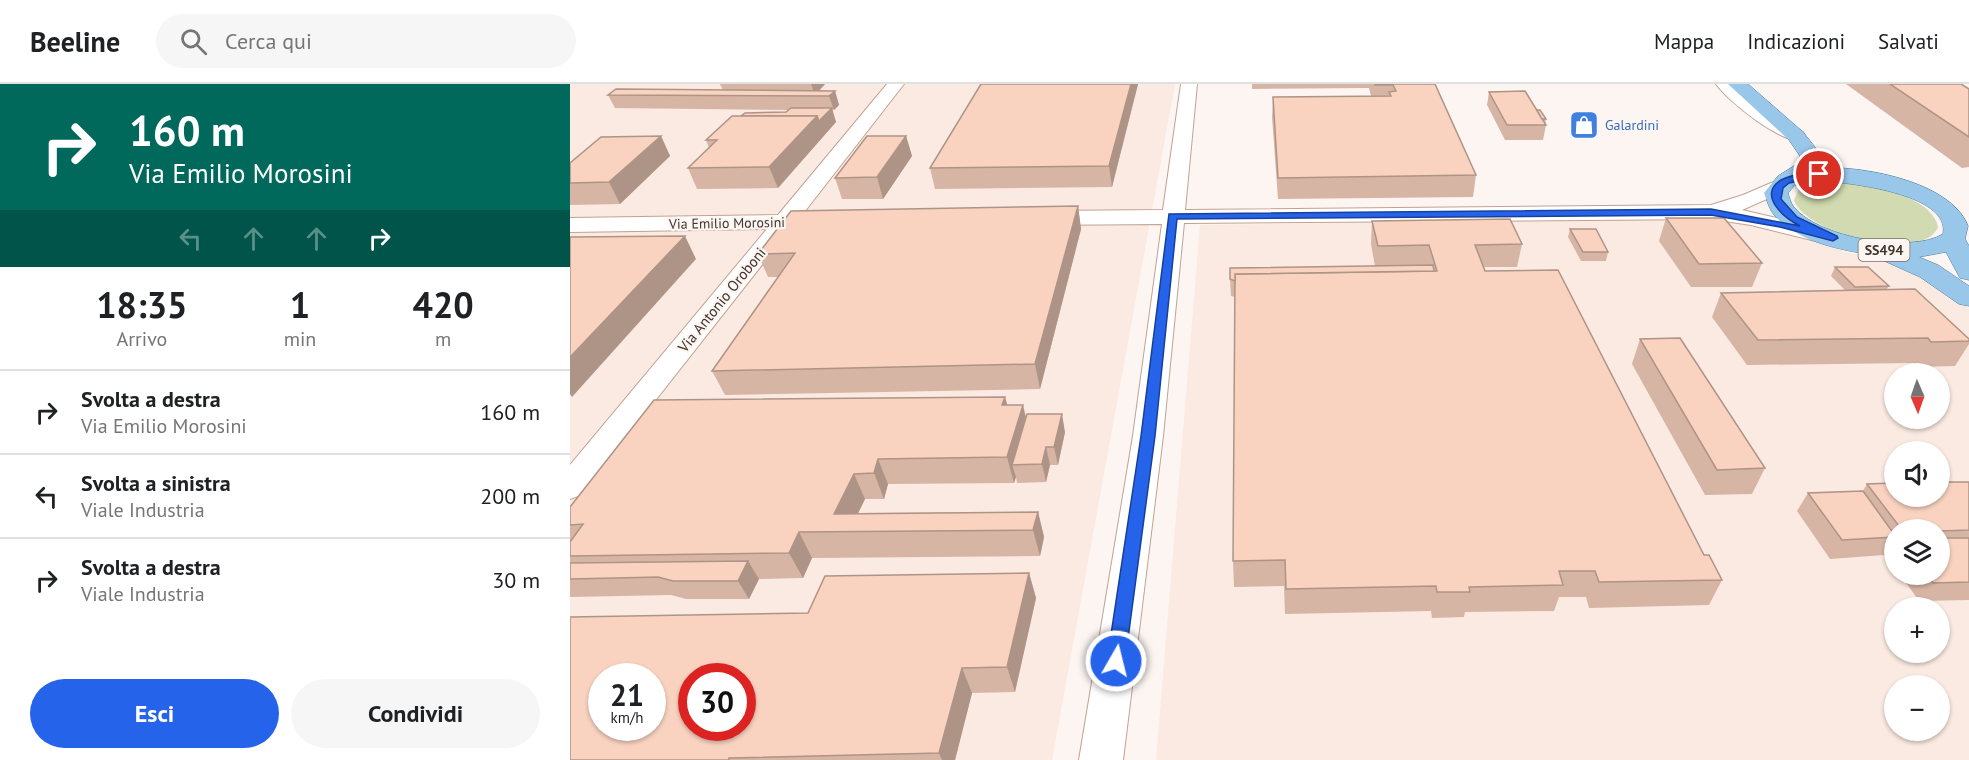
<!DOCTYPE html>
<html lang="it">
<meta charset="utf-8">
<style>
body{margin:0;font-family:"PT Sans",sans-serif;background:#f6f6f6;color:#202124;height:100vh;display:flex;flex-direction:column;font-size:22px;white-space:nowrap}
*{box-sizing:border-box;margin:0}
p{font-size:20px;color:#757577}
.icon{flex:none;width:33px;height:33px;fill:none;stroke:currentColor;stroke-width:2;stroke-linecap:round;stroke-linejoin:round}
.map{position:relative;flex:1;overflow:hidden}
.sheet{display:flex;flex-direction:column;background:#fff;width:570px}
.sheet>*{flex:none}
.top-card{background:#00695c;color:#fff;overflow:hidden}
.needle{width:39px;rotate:178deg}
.buttons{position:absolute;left:1314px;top:279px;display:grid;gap:12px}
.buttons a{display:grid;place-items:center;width:66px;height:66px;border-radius:50%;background:#fff;box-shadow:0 2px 4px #0004;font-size:30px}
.speed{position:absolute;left:18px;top:579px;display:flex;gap:12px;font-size:30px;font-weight:700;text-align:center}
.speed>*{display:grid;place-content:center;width:78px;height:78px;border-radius:50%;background:#fff;box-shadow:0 2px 4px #0004;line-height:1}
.speed small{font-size:15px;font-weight:400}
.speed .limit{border:9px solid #d22;background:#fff;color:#111}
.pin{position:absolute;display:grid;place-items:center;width:51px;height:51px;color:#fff;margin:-26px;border:3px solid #fff;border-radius:50%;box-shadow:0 2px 6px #0007}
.me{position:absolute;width:66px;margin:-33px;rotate:8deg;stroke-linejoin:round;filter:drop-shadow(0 0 4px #0008)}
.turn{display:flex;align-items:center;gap:21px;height:126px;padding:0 30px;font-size:27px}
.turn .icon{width:78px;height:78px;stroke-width:2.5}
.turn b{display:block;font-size:42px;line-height:51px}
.lanes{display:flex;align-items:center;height:57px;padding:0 30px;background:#0003;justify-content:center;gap:30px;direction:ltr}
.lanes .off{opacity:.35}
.eta{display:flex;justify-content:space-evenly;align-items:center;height:102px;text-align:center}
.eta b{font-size:36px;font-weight:700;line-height:42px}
.primary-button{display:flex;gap:12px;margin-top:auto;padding:12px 30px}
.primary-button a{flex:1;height:69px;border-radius:36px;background:#2563eb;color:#fff;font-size:24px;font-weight:700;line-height:69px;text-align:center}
.primary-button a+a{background:#f6f6f6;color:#202124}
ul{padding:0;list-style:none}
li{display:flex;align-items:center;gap:18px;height:84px;padding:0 30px;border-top:2px solid #e0e0e0}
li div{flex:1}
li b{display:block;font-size:22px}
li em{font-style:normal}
header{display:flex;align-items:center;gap:36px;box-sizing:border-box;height:84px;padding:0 30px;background:#fff;border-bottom:2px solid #e0e0e0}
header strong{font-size:28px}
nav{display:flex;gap:33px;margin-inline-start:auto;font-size:21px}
.search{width:420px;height:54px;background:#f6f6f6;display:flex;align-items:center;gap:15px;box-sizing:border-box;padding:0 21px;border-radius:33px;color:#757577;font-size:22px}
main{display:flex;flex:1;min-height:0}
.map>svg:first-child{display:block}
.built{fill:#faeae1;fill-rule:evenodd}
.green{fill:#d1dab0}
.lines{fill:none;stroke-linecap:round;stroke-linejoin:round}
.minor-casing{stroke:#c1a292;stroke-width:2}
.major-casing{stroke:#4e7c9f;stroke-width:1}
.minor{fill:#fff;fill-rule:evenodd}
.major{fill:#99c7ea;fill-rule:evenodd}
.wall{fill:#d6b5a5}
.shaded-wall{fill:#ae9486}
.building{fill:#f9d3c0;stroke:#ae9486;stroke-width:1.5;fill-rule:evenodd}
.route{fill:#2563eb;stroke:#184099;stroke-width:1.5}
.labels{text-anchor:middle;stroke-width:4.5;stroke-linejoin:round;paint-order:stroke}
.far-shop-label{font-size:14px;fill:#366cbe;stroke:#fcf5f2;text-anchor:start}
.far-street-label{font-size:14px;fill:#41352e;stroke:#fcf5f2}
.shield{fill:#fcf5f2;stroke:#796f69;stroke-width:1.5}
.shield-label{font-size:14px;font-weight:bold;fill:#41352e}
.street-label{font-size:15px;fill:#41352e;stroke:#fcf5f2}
</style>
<header>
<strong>Beeline</strong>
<div class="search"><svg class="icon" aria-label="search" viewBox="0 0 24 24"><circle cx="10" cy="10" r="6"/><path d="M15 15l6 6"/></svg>Cerca qui</div>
<nav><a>Mappa</a><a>Indicazioni</a><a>Salvati</a></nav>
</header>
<main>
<section class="sheet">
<div class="top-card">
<div class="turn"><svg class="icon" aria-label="right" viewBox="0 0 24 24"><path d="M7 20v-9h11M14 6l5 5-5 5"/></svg><div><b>160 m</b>Via Emilio Morosini</div></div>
<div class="lanes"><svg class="icon off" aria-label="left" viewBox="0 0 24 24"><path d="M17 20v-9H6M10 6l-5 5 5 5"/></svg><svg class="icon off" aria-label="ahead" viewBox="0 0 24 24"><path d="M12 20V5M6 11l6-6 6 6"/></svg><svg class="icon off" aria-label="ahead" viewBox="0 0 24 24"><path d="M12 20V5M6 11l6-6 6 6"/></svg><svg class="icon" aria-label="right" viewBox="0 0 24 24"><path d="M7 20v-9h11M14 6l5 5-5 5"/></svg></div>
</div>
<div class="eta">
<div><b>18:35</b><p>Arrivo</p></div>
<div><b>1</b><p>min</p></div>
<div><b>420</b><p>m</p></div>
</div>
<ul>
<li><svg class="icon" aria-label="right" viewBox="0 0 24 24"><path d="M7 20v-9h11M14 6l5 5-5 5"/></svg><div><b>Svolta a destra</b><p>Via Emilio Morosini</p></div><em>160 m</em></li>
<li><svg class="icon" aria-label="left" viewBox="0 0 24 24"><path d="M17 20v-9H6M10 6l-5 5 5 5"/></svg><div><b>Svolta a sinistra</b><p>Viale Industria</p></div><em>200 m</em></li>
<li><svg class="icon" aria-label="right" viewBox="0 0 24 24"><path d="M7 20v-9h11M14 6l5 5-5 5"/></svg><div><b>Svolta a destra</b><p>Viale Industria</p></div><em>30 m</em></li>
</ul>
<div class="primary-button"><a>Esci</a><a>Condividi</a></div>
</section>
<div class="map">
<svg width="1399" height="676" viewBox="0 0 1399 676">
<rect width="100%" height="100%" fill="#fcf5f2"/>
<g class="built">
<path d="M0 0H605L482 676H0ZM32 592H82V644H32ZM122 592H172V644H122Z"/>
<path d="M1158 133 1217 148 1273 167 1320 179 1380 208 1399 225V676H586L630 141ZM1324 290H1370V334H1324ZM1324 368H1370V412H1324ZM1324 446H1370V490H1324ZM1324 524H1370V568H1324ZM1324 602H1370V646H1324Z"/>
</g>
<path class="green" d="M1255 98C1284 97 1361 108 1368 143 1353 180 1235 150 1224 116L1229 105Z"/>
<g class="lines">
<g class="minor-casing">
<g id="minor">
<polygon points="317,0 334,0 232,131 260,132 263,137 260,142 221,144 11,411 0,415 0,381 197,145 0,148 0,134 208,131"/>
<polygon points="611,0 627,0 615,126 1141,121 1173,111 1201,99 1208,97 1215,99 1218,103 1215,107 1172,126 1262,147 1265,152 1262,157 1254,159 1181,141 1141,135 614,139 593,352 553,676 509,676 563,352 592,140 468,141 460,139 457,134 460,129 468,127 593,126"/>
<path d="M1146 0H1164L1198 28 1233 48 1235 52 1233 56C1212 61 1158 17 1146 0Z"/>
</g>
</g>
<g class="major-casing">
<path id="major" d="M1158 0H1178L1233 48 1252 72 1247 84C1290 81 1381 97 1398 142L1395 155 1399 162V196L1390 194 1376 168 1349 173 1368 181 1399 202V222L1389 220 1350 193 1310 175 1308 172C1272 166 1229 159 1204 131 1199 125 1197 116 1194 109L1208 92 1227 80 1230 72 1219 56ZM1249 97C1275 98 1381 109 1373 150 1341 170 1247 154 1223 122 1221 119 1219 113 1218 109L1224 102Z"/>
</g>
<use href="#minor" class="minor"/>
<use href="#major" class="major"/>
</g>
<g class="wall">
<polygon points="150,0 255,0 249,7 265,7 269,21 264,26 262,26 266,38 208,104 127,105 118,84 139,64 136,56 171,32 216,28 219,26 45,24 38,11 153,6"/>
<polygon points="568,0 542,103 365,105 360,84"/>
<polygon points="682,0 865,0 906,91 903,113 708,115 702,33 703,13 801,12 799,4 682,5"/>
<polygon points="1276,0 1391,0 1399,5 1399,83 1392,84"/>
<polygon points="919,8 967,26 976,35 975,40 976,41 973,56 935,56 917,21"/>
<polygon points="91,52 100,72 50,120 0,121 0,79"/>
<polygon points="336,52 342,72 313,115 272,115 265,94"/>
<polygon points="508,122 511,145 470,305 155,311 142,287 209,193 198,193 188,170"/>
<polygon points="1096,134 1192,179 1182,203 1121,203 1089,157"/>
<polygon points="802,137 952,160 947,183 914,183 915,187 1152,496 1139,521 1019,524 1016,513 989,513 984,527 895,528 894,533 862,534 861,527 715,530 714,502 664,503 663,477 665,213 661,212 660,195 805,182 801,160"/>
<polygon points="1000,145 1038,168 1036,177 1011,177 998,153"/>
<polygon points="1265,183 1319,202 1317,205 1399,255 1399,260 1385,282 1347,283 1343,279 1177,281 1142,233 1151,209 1275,206 1261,192"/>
<polygon points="1070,255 1195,384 1182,410 1135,411 1062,280"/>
<polygon points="435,313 437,321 456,334 495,348 488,381 480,381 476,398 447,399 446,393 444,399 318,400 314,415 295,415 288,429 468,428 474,453 470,472 242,474 233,494 189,495 179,515 116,515 101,511 0,513 0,423"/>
<polygon points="1399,398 1399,516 1349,517 1330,490 1370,490 1370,446 1324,446 1324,482 1318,474 1316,474 1314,471 1260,475 1227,427 1238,409 1293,407 1297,400"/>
<polygon points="459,489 466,514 445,608 402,609 385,676 0,676 238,529"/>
</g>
<g class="shaded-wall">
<polygon points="241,0 255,0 245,11"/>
<polygon points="561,0 568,0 542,103 539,82"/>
<polygon points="265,7 269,21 264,26 259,12"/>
<polygon points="262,24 266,38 208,104 199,83 247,32"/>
<polygon points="91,52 100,72 50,120 39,98"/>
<polygon points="336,52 342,72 313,115 307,93"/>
<polygon points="508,122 511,145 470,305 465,280"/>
<polygon points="115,152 126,175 2,313 0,310 0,273"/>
<polygon points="435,313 442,338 432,321"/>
<polygon points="453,321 459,346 442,381 446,393 444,399 437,373"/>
<polygon points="492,330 495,348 488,381 484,363"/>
<polygon points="476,363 480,381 476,398 472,380"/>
<polygon points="308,375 318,400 314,415 304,389"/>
<polygon points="284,390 295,415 279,448 264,430"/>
<polygon points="468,428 474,453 470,472 463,446"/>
<polygon points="229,448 242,474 233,494 219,469"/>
<polygon points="178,477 189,495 179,515 168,497"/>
<polygon points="459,489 466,514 445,608 437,583"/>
<polygon points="392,584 402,609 385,676 372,676 369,669"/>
</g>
<g class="building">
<polygon points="411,0 561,0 539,82 360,84"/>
<polygon points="805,0 865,0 906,91 708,94 703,13 821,12 819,8 826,7 823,1 805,1"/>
<polygon points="1320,0 1391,0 1399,5 1399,53"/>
<polygon points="46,5 265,7 259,12 38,11"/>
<polygon points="955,7 976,41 937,41 919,8"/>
<polygon points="221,24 262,24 249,37 247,32 171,32 175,29 216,28"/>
<polygon points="967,26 970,26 976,35 972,35"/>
<polygon points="162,32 247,32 199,83 118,84 147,56 136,56"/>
<polygon points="91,52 39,98 0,99 0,79 31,53"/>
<polygon points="297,52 336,52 307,93 265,94"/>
<polygon points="508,122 465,280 142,287 225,169 188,170 221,127"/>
<polygon points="1096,134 1154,134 1192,179 1129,180"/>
<polygon points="940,135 952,160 905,161 915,187 988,186 1134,471 1139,471 1152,496 1029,498 1025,487 989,487 993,501 899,503 900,508 867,508 866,502 716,505 715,476 663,477 665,190 867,187 859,161 808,162 802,137"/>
<polygon points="1000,145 1026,145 1038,168 1013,168"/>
<polygon points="115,152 0,273 0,153"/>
<polygon points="863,181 864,187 665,190 665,197 660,195 660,184"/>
<polygon points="1265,183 1298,183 1319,202 1285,203"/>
<polygon points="1345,205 1399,255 1399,257 1361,258 1358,254 1188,256 1151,209"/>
<polygon points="1110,254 1195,384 1147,386 1070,255"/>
<polygon points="435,313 432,321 453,321 437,373 308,375 304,389 284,390 264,430 468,428 463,446 229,448 219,469 0,472 0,458 13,440 0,441 0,423 84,316"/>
<polygon points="457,330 492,330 484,363 476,363 472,380 442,381"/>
<polygon points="1370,398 1399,398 1399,446 1370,447 1370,446 1332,446 1297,400 1324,399 1324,412 1370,412"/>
<polygon points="1293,407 1324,450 1324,453 1272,456 1238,409"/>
<polygon points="1370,454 1399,454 1399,498 1363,499 1357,490 1370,490"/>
<polygon points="178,477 168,497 103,497 88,493 0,495 0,479"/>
<path d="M459 489 437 583 392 584 369 669 159 674V676H0V533L238 529 255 492ZM32 592H82V644H32ZM122 592H172V644H122Z"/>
</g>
<path class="route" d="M1249 87 1252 88V92L1219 99 1213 104 1211 115 1227 133 1267 152 1268 154 1263 157 1210 143 1141 131 607 135 585 352 555 577 552 583 546 585 540 583 537 577 571 352 599 130 1141 125 1230 142C1214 134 1187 111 1211 96 1221 90 1237 89 1249 87Z"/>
<defs>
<g id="shop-square" transform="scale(1.5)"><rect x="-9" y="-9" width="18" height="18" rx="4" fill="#3f7fe0" stroke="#fcf5f2"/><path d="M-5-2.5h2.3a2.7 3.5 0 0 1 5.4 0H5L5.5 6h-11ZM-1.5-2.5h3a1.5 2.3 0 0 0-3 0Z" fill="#fff"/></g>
</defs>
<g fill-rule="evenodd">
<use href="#shop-square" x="1014" y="41"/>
</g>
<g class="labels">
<g class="far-shop-label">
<text x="1035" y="46">Galardini</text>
</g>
<g class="far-street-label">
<text transform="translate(157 139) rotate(-1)" y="5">Via Emilio Morosini</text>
</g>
<rect class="shield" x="1288.5" y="155" width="51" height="22" rx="4.5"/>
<g class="shield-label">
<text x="1314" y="171">SS494</text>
</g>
<g class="street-label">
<text transform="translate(152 216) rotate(-51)" y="5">Via Antonio Oroboni</text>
</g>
</g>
</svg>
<div class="buttons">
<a><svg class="needle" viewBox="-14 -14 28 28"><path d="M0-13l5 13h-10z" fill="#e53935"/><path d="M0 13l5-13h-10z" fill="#757577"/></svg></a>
<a><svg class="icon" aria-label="sound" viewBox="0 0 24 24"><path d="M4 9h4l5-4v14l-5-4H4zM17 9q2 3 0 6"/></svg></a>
<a><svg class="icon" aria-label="layers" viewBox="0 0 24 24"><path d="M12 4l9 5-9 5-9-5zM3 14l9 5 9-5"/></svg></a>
<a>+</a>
<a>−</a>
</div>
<div class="speed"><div>21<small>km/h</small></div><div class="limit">30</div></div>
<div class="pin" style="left:1249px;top:90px;background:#d93025"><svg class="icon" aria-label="arrive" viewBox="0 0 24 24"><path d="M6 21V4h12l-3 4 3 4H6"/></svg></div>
<svg class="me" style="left:546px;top:577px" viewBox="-20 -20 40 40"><circle r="17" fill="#2563eb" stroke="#fff" stroke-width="3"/><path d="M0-11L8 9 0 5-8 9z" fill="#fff"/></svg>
</div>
</main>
